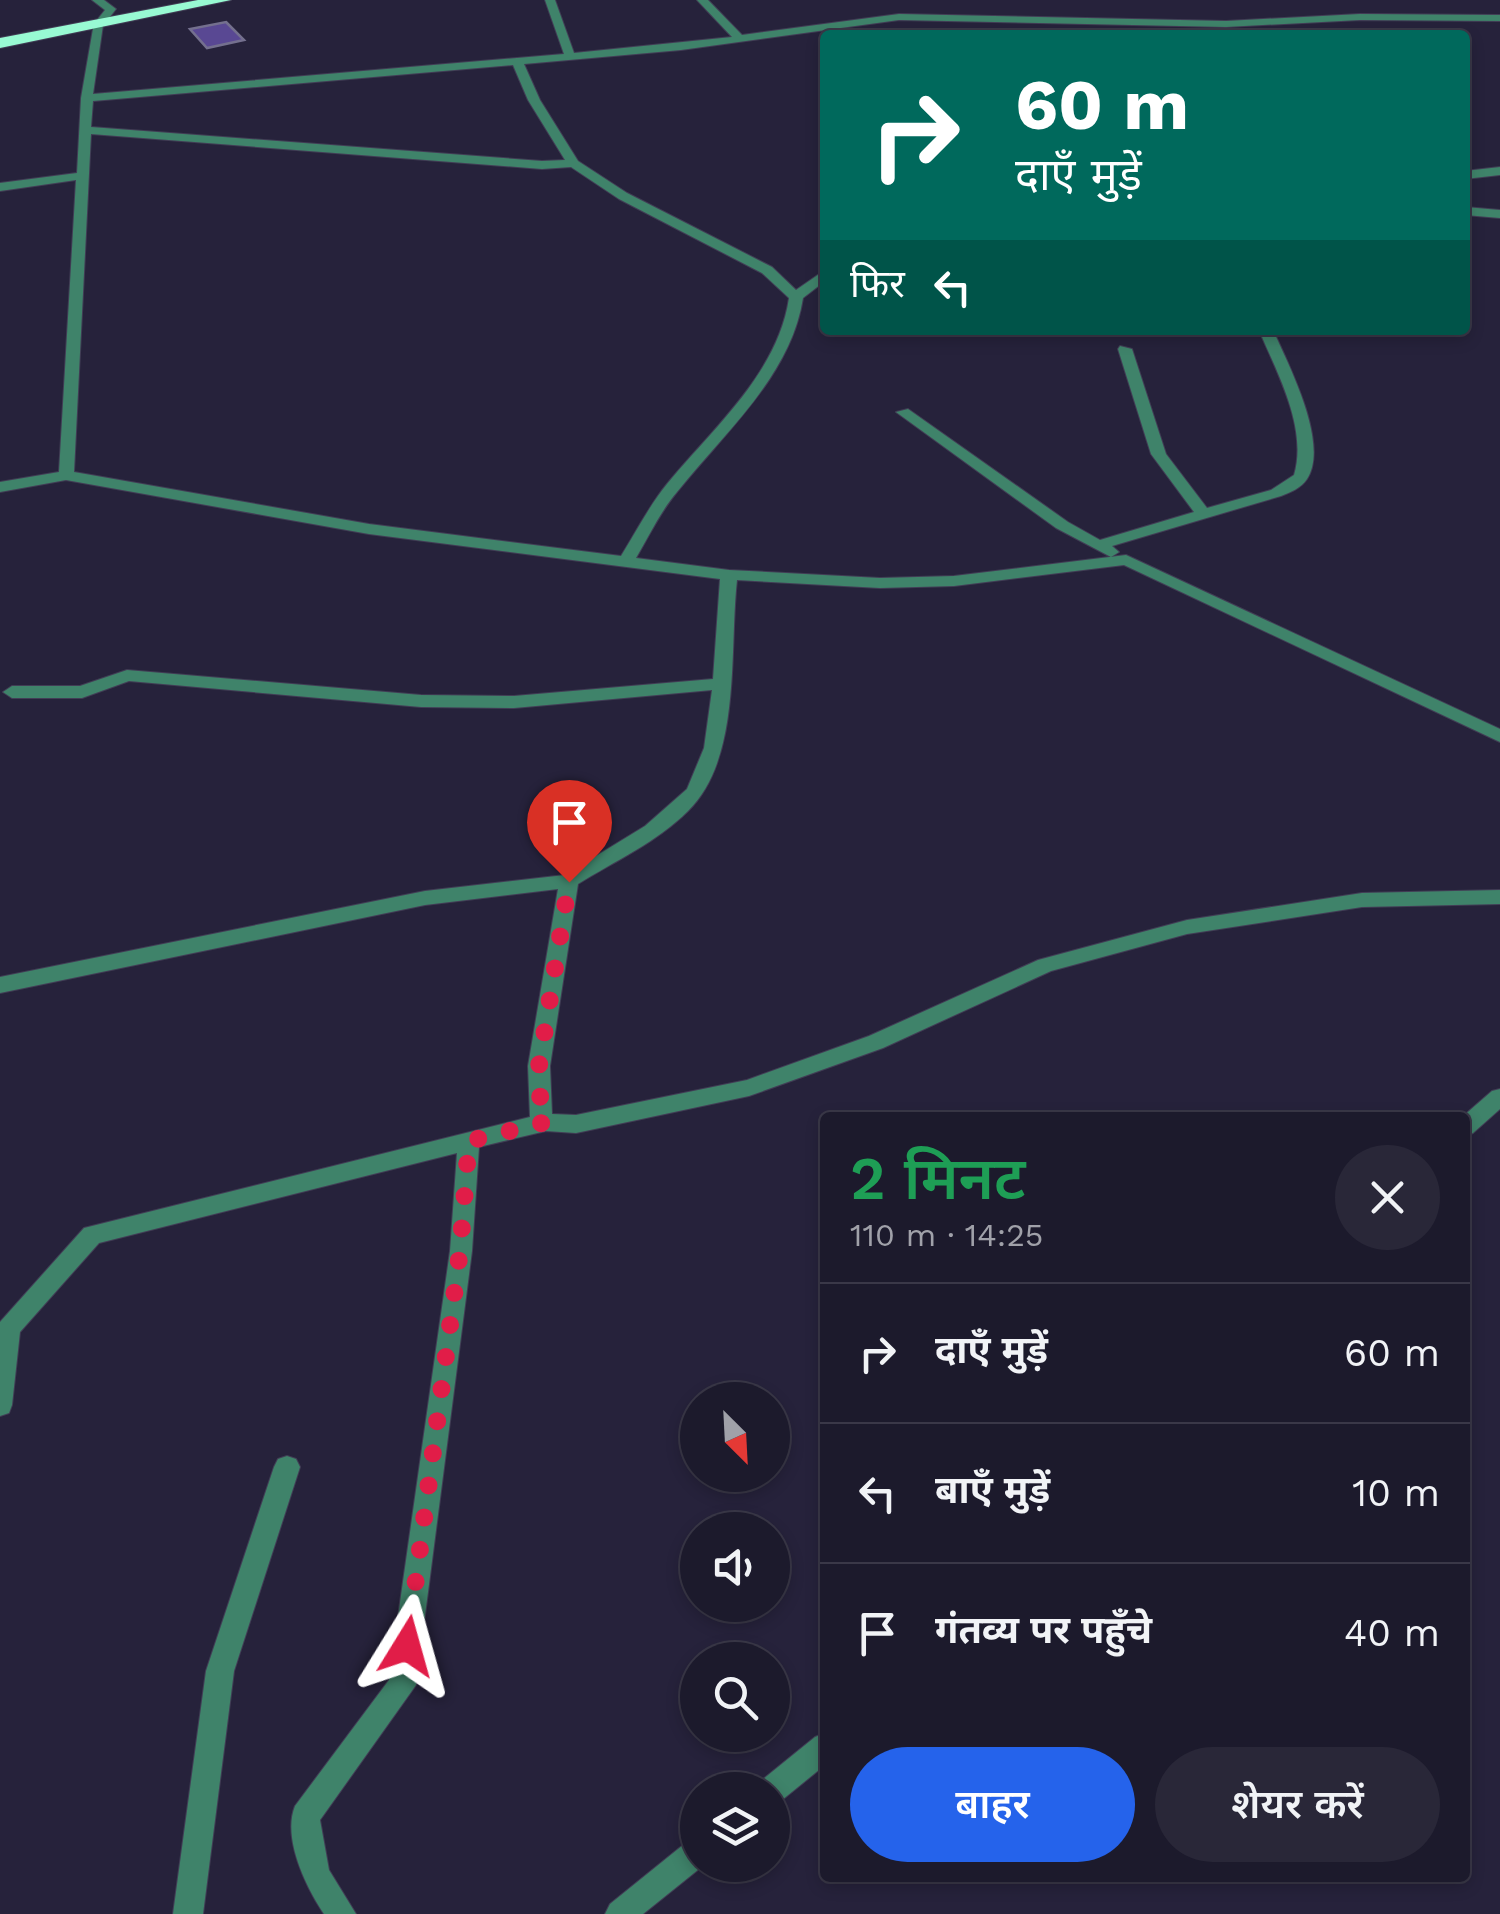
<!DOCTYPE html>
<html lang="hi">
<meta charset="utf-8">
<style>
body{margin:0;font-family:"Work Sans","Noto Sans Devanagari",sans-serif;background:#292738;color:#f1f3f6;height:100vh;display:flex;flex-direction:column;font-size:38px;white-space:nowrap}
*{box-sizing:border-box;margin:0}
p{font-size:32px;color:#a0a1a9}
.icon{flex:none;width:55px;height:55px;fill:none;stroke:currentColor;stroke-width:2;stroke-linecap:round;stroke-linejoin:round}
.map{position:relative;flex:1;overflow:hidden}
.side{position:absolute;left:820px;top:1112px;width:650px;height:770px;display:flex;flex-direction:column;background:#1c1a2c;border-radius:10px;box-shadow:0 5px 15px #0003,0 0 0 2px #3a3848}
.side>*{flex:none}
.hud{position:absolute;left:820px;top:30px;width:650px;height:305px;border-radius:10px;box-shadow:0 5px 15px #0003,0 0 0 2px #3a3848;background:#00695c;color:#fff;overflow:hidden}
.needle{width:65px;rotate:156deg}
.tools{position:absolute;left:680px;top:1382px;display:grid;gap:20px}
.tools a{display:grid;place-items:center;width:110px;height:110px;border-radius:50%;background:#1c1a2c;box-shadow:0 5px 15px #0003,0 0 0 2px #3a3848;font-size:50px}
.pin{position:absolute;display:grid;place-items:center;width:85px;height:85px;color:#fff;margin:-102px -42px;border-radius:50% 50% 50% 0;rotate:-45deg;box-shadow:0 0 10px #0007}
.pin .icon{rotate:45deg}
.me{position:absolute;width:110px;margin:-55px;rotate:8deg;stroke-linejoin:round;filter:drop-shadow(0 0 8px #0008)}
.turn{display:flex;align-items:center;gap:35px;height:210px;padding:0 30px;font-size:45px}
.turn .icon{width:130px;height:130px;stroke-width:2.5}
.turn b{display:block;font-size:70px;line-height:85px}
.then{display:flex;align-items:center;height:95px;padding:0 30px;background:#0003;gap:20px;font-size:38px}
.round{display:grid;place-items:center;flex:none;width:105px;height:105px;border-radius:52px;background:#292738}
.head{display:flex;align-items:center;justify-content:space-between;height:170px;padding:0 30px}
h1{font-size:60px;font-weight:600;line-height:75px;color:#1e9e55}
.action{display:flex;gap:20px;margin-top:auto;padding:20px 30px}
.action a{flex:1;height:115px;border-radius:60px;background:#2563eb;color:#fff;font-size:40px;font-weight:600;line-height:115px;text-align:center}
.action a+a{background:#292738;color:#f1f3f6}
ul{padding:0;list-style:none}
li{display:flex;align-items:center;gap:30px;height:140px;padding:0 30px;border-top:2px solid #3a3848}
li div{flex:1}
li b{display:block;font-size:38px}
li em{font-style:normal}
.map>svg:first-child{display:block}
.building{fill:#594893;stroke:#74708e;stroke-width:2.5}
.lines{fill:none;stroke-linecap:round;stroke-linejoin:round}
.lane-casing{stroke:#413d55;stroke-width:2}
.street-casing{stroke:#413d55;stroke-width:2}
.highway-casing{stroke:#413d55;stroke-width:2}
.lane{fill:#3f836a;fill-rule:evenodd}
.street{fill:#3f836a;fill-rule:evenodd}
.highway{fill:#98fad3;fill-rule:evenodd}
.route{stroke:#e11d48;stroke-width:18;stroke-dasharray:0 32.4}
</style>
<div class="map">
<svg width="1500" height="1914" viewBox="0 0 1500 1914">
<rect width="100%" height="100%" fill="#26223b"/>
<polygon class="building" points="226,22 244,40 207,48 190,29"/>
<g class="lines">
<g class="lane-casing">
<polygon id="lane" points="92,0 104,0 116,9 102,27 93,25 105,10"/>
</g>
<g class="street-casing">
<g id="street">
<path d="M545 0H555L574 53 732 37 697 0H708L742 35 899 14 1226 21 1360 14 1500 15V21L1360 20 1226 27 899 20 681 50 524 64 540 100 578 161 627 193 772 267 796 290 825 270V281L803 298C791 376 723 434 677 492 660 512 649 536 636 558L729 570 880 578 954 576 1126 555 1500 729V742L1124 565 954 586 880 588 737 580C729 651 742 758 688 811 657 842 615 861 578 884L550 1066 552 1114 576 1115 747 1080 869 1036 1038 960 1187 920 1362 893 1500 890V904L1362 907 1187 934 1051 971 883 1048 749 1096 576 1133 546 1131 479 1147 472 1251 416 1685 320 1820 329 1870 356 1914H324C306 1887 282 1838 295 1806L389 1680 450 1251 457 1153 99 1243 20 1332 12 1405 9 1413 0 1416V1322L84 1228 530 1117 528 1066 558 889 425 905 0 993V977L425 891 565 875 645 826 687 789 704 748 712 690 514 708 421 707 129 681 82 698H12L3 692 12 686H80L127 670 421 695 514 696 713 679 720 579 369 534 66 480 0 492V482L59 472 76 180 0 191V183L77 173 81 98 94 23 103 25 93 94 564 54ZM513 65 528 100 565 160 542 161 91 127 93 101ZM91 134 542 169 571 167 619 199 762 273 789 298C778 373 713 428 667 484 649 506 636 532 621 556L369 524 74 472Z"/>
<polygon points="1500,167 1500,175 1465,179 1465,171"/>
<polygon points="1465,207 1500,210 1500,218 1465,215"/>
<path d="M1259 330H1273C1288 364 1330 444 1307 479 1301 488 1291 492 1281 496L1112 546 1119 552 1111 557 1056 528 896 412 908 409 1068 522 1100 540 1194 512 1151 454 1118 349 1120 346 1132 349 1166 454 1207 508 1271 490 1294 475C1308 428 1277 373 1259 330Z"/>
<polygon points="1500,1089 1500,1109 1473,1133 1465,1136 1465,1118 1461,1118 1492,1091"/>
<polygon points="287,1456 296,1459 300,1467 234,1671 203,1914 173,1914 206,1671 274,1467 278,1459"/>
<polygon points="825,1733 825,1765 782,1800 772,1804 772,1790 758,1790 762,1780 815,1737"/>
<polygon points="698,1837 698,1865 704,1865 643,1914 605,1914 610,1904 688,1841"/>
</g>
</g>
<g class="highway-casing">
<polygon id="highway" points="198,0 231,0 0,48 0,38"/>
</g>
<use href="#lane" class="lane"/>
<use href="#street" class="street"/>
<use href="#highway" class="highway"/>
</g>
<g class="lines">
<polyline class="route" points="407,1646 460,1251 469,1141 546,1122 541,1117 539,1066 569,882"/>
</g>
</svg>
<div class="tools">
<a><svg class="needle" viewBox="-14 -14 28 28"><path d="M0-13l5 13h-10z" fill="#e53935"/><path d="M0 13l5-13h-10z" fill="#a0a1a9"/></svg></a>
<a><svg class="icon" aria-label="sound" viewBox="0 0 24 24"><path d="M4 9h4l5-4v14l-5-4H4zM17 9q2 3 0 6"/></svg></a>
<a><svg class="icon" aria-label="search" viewBox="0 0 24 24"><circle cx="10" cy="10" r="6"/><path d="M15 15l6 6"/></svg></a>
<a><svg class="icon" aria-label="layers" viewBox="0 0 24 24"><path d="M12 4l9 5-9 5-9-5zM3 14l9 5 9-5"/></svg></a>
</div>
<div class="pin" style="left:569px;top:882px;background:#d93025"><svg class="icon" aria-label="arrive" viewBox="0 0 24 24"><path d="M6 21V4h12l-3 4 3 4H6"/></svg></div>
<svg class="me" style="left:407px;top:1646px" viewBox="-20 -20 40 40"><path d="M0-17L14 15 0 8-14 15z" fill="#e11d48" stroke="#fff" stroke-width="4"/></svg>
<div class="hud">
<div class="turn"><svg class="icon" aria-label="right" viewBox="0 0 24 24"><path d="M7 20v-9h11M14 6l5 5-5 5"/></svg><div><b>60 m</b>दाएँ मुड़ें</div></div>
<div class="then">फिर<svg class="icon" aria-label="left" viewBox="0 0 24 24"><path d="M17 20v-9H6M10 6l-5 5 5 5"/></svg></div>
</div>
<section class="side">
<div class="head"><div><h1>2 मिनट</h1><p>110 m · 14:25</p></div><a class="round"><svg class="icon" aria-label="close" viewBox="0 0 24 24"><path d="M6 6l12 12M18 6L6 18"/></svg></a></div>
<ul>
<li><svg class="icon" aria-label="right" viewBox="0 0 24 24"><path d="M7 20v-9h11M14 6l5 5-5 5"/></svg><div><b>दाएँ मुड़ें</b></div><em>60 m</em></li>
<li><svg class="icon" aria-label="left" viewBox="0 0 24 24"><path d="M17 20v-9H6M10 6l-5 5 5 5"/></svg><div><b>बाएँ मुड़ें</b></div><em>10 m</em></li>
<li><svg class="icon" aria-label="arrive" viewBox="0 0 24 24"><path d="M6 21V4h12l-3 4 3 4H6"/></svg><div><b>गंतव्य पर पहुँचे</b></div><em>40 m</em></li>
</ul>
<div class="action"><a>बाहर</a><a>शेयर करें</a></div>
</section>
</div>
